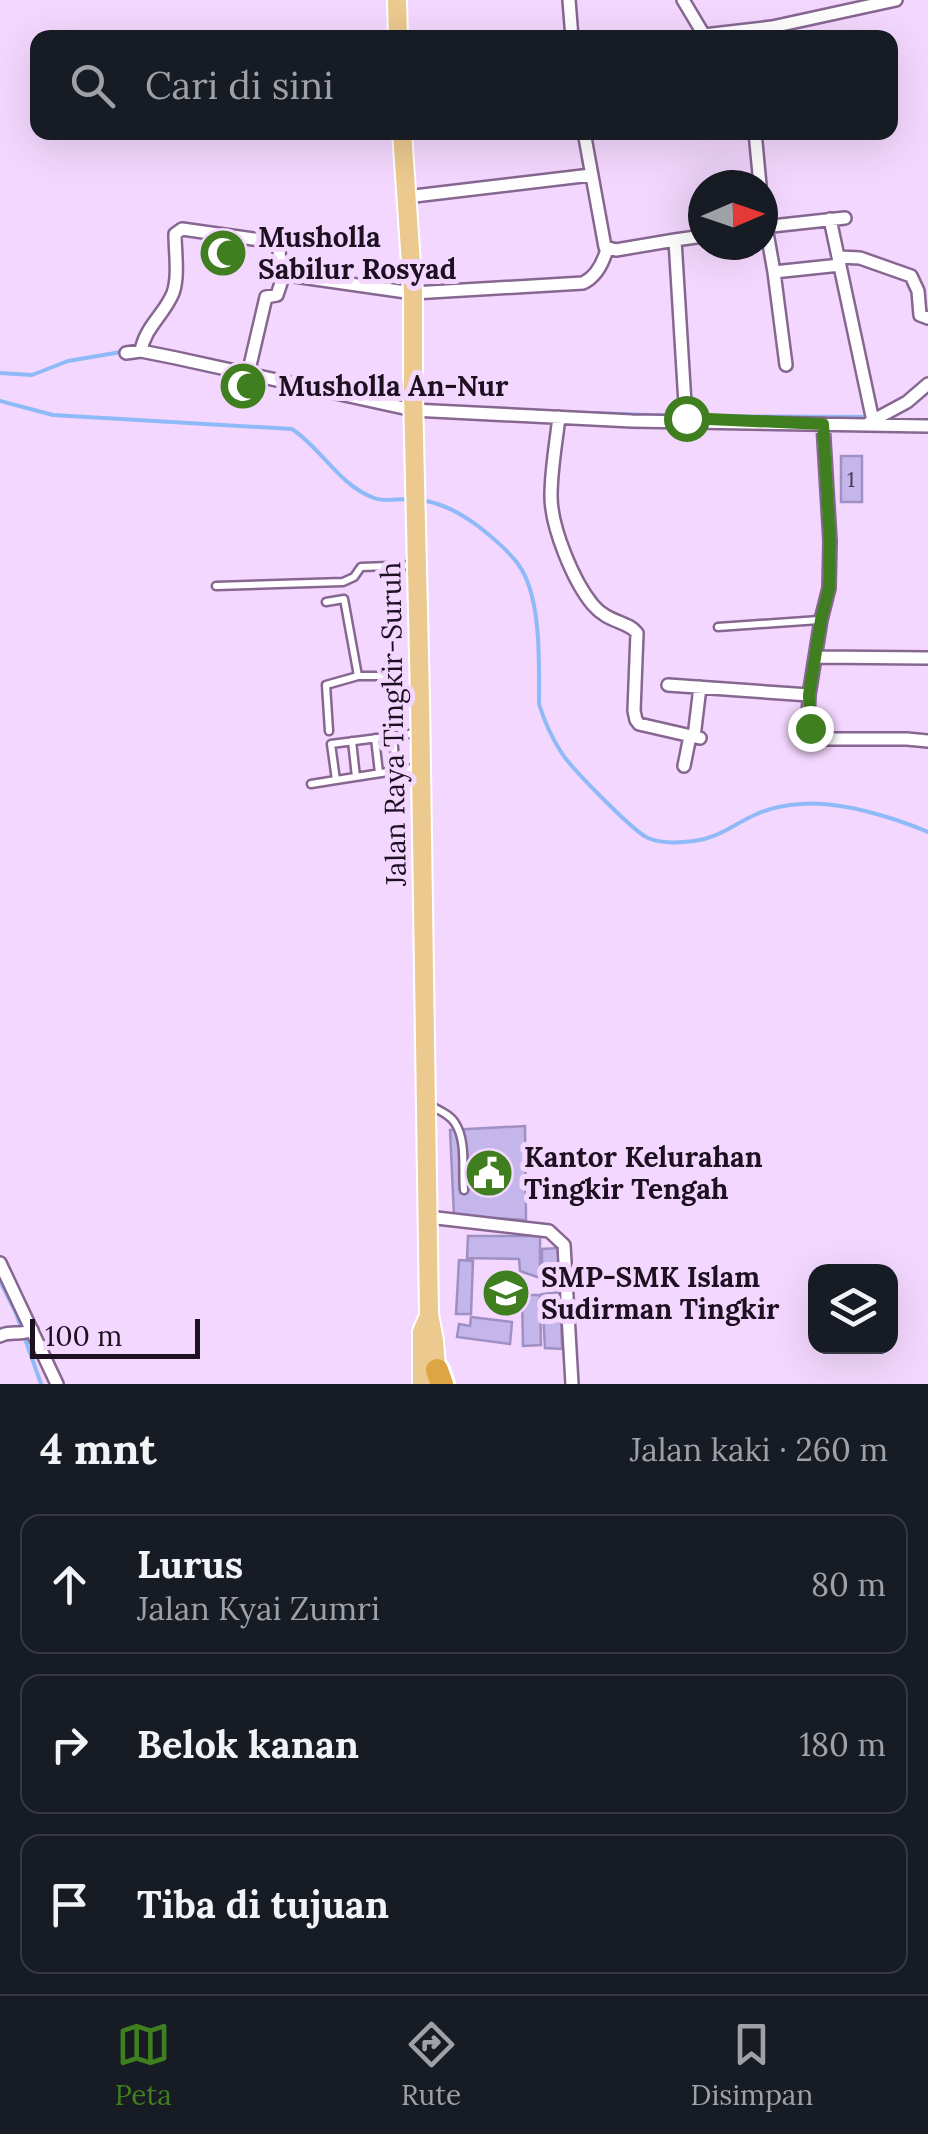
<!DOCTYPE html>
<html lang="id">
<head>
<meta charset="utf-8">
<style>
	:root { --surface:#171b24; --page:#20242c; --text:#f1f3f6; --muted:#9ea1a6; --line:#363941; --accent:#3f7f1f }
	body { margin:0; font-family:Lora,serif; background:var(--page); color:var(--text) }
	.controls { position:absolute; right:30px; bottom:30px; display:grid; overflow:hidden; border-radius:20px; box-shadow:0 10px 40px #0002 }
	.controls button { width:90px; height:90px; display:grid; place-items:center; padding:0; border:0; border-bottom:2px solid var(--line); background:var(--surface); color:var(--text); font:50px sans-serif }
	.compass { position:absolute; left:688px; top:170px; width:90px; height:90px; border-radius:50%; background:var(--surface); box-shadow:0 10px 40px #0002; rotate:88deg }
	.scale { position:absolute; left:30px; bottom:25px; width:170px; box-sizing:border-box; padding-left:10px; border:5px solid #1d1021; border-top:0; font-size:28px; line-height:35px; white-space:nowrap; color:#1d1021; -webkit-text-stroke:8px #f4d7fe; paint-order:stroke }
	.stop { position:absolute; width:30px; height:30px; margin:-22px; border:8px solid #3f7f1f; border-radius:50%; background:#fff }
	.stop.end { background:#3f7f1f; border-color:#fff; box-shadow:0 2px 10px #0008 }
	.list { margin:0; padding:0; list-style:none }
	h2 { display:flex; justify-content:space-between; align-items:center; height:130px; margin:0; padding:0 40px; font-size:42px }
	h2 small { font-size:32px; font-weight:400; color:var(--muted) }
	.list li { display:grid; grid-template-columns:65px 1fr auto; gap:30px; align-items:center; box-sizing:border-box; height:140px; margin:0 20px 20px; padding:0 20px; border:2px solid var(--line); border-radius:20px }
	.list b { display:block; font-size:38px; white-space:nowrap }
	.list p { margin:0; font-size:32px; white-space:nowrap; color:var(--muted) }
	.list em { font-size:32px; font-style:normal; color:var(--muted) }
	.icon { flex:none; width:55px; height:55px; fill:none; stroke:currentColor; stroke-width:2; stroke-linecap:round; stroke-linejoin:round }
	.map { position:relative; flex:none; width:928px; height:1384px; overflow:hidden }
	.search { position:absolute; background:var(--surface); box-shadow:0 10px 40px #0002; left:30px; right:30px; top:30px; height:110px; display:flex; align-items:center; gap:25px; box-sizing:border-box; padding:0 35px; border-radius:20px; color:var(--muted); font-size:38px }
	.sheet { height:610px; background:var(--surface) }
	nav { display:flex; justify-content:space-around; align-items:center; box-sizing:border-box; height:140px; border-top:2px solid var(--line); background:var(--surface); font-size:28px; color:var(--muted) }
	nav a { display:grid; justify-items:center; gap:5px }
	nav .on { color:var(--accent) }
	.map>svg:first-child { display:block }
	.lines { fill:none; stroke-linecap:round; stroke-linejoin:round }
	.stream { stroke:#8fbaf8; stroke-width:4 }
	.building { fill:#c4b6eb; stroke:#9e90c2; stroke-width:2.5 }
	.lane-casing { stroke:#876792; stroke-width:11 }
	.street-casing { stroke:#876792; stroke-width:16 }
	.primary-casing { stroke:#fff; stroke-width:22 }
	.highway-casing { stroke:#fff; stroke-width:28 }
	.lane { stroke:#fff; stroke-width:6 }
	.street { stroke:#fff; stroke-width:11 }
	.primary { stroke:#ebc98f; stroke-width:18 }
	.highway { stroke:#dea544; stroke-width:22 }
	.route { stroke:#3f7f1f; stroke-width:12 }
	.labels { text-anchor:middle; stroke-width:10; stroke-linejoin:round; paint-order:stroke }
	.number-label { font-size:22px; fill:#473a54 }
	.poi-label { font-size:28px; font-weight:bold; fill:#1d1021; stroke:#f4d7fe; text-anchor:start }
	.street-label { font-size:28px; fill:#1d1021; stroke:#f4d7fe }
</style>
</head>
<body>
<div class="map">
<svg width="928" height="1384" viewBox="0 0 928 1384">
	<rect width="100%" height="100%" fill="#f4d7fe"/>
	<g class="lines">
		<!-- stream -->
		<path class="stream" d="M 0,373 L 32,375 L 68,361 L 121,352
			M 0,401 L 53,415 L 292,429 C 322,449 339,485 374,498 C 384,502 397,499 407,499
			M 590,413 L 680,416
			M 690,416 L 870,417
			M 422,500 C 444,504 460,513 478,526 C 492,537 508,550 518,564 C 542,596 539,665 539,704 C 544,720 552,738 561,752 C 571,768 634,832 648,838 C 662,844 679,843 694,841 C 720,838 735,823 757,814 C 770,808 787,805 801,804 C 840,801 893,817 928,832
			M 0,1281 L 16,1313 L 41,1384"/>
	</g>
	<!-- building -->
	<path class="building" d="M 841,456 L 862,456 L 862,502 L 841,502 Z
		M 525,1126 L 526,1220 L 454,1216 L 450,1130 Z
		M 468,1236 L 540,1236 L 540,1278 L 520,1271 L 519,1259 L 467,1258 Z
		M 558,1248 L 560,1279 L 542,1279 L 542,1249 Z
		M 459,1260 L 473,1261 L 471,1314 L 456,1314 Z
		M 560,1292 L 562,1349 L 545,1348 L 542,1294 Z
		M 522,1295 L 540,1295 L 541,1345 L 523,1346 Z
		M 471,1317 L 512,1322 L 510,1344 L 457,1337 L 459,1324 L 470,1326 Z"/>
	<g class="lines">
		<!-- lane casing -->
		<g class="lane-casing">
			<path id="lane" d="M 216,586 L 343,582 L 354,577 L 361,567 L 417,565
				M 326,602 L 344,599 L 358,676 L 379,676 L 388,684 L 395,699 L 419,699
				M 718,627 L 819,620
				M 329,731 L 326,685 L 358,676
				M 417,733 L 331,744 L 336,780 L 420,767
				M 393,736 L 396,771
				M 375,738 L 379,773
				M 352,741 L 356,777
				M 311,784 L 336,780
				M 428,1104 C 436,1109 450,1114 455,1123 C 467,1141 462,1170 464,1190"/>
		</g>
		<!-- street casing -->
		<g class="street-casing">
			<path id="street" d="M 569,0 L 572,38
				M 683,0 L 704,35
				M 704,38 L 704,35 L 772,27 L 896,0
				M 584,132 L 605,247 L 616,250 L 675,240 L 686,420
				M 755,132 L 760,185
				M 406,197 L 591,175
				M 763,210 L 774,272 L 786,365
				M 830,219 L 873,421
				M 763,227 L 845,218
				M 675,240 L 703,236
				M 838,257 L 860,258 L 911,276 L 918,291 L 920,315 L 928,318
				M 774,272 L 840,265
				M 141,351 C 145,327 164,315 173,293 C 179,276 175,252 175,234 L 182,229 L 275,242 L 279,251 L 281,270 L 287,275 L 413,293 L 583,283 C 596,277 603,263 607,249
				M 126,353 L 141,351 L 176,358 L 413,410 L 632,421 L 928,426
				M 248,374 L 266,297 L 277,295 L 284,274
				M 559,417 C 556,443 551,470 551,496 C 551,527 573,581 593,605 C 608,623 628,621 637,633 L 634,711 L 636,720 L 639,724 L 700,738
				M 870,422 L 907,402 L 928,384
				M 823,424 L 830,541 L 829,588 L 821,620 L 809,695 L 808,720 L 812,733 L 820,739 L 907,739 L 928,741
				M 815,657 L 928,658
				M 668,685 L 809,695
				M 694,737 L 700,687
				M 684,766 L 690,736
				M 428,1217 L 549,1231 L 564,1245 L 572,1384
				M 0,1263 L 57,1384
				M 0,1336 C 10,1330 21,1336 32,1330"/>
		</g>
		<!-- primary casing -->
		<g class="primary-casing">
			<path id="primary" d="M 397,0 L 398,38
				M 402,132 L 413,293 L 413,394 L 420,699 L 429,1314 L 434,1341 L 437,1381
				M 422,1384 L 422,1332 L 427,1320"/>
		</g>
		<!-- highway casing -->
		<g class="highway-casing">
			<path id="highway" d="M 437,1370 L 442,1384"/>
		</g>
		<!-- lane -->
		<use href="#lane" class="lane"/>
		<!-- street -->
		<use href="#street" class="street"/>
		<!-- primary -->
		<use href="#primary" class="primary"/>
		<!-- highway -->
		<use href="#highway" class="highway"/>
	</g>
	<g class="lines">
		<!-- route -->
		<path class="route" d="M 686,418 L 823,424 L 830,541 L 829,588 L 821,620 L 809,695 L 810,728"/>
	</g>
	<!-- icons -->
	<defs>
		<g id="mosque-disc" transform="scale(2.5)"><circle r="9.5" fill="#3f7f1f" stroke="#f4d7fe"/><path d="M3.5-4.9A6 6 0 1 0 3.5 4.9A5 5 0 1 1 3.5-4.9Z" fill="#fff"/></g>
		<g id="civic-disc" transform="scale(2.5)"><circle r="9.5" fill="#3f7f1f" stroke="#f4d7fe"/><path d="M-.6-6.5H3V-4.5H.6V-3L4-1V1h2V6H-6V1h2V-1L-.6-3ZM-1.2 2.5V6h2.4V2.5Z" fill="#fff"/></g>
		<g id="school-disc" transform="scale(2.5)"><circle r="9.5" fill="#3f7f1f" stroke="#f4d7fe"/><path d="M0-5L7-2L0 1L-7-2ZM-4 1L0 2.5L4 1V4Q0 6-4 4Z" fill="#fff"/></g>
	</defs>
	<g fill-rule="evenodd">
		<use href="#mosque-disc" x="223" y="253"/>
		<use href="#mosque-disc" x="243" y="386"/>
		<use href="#civic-disc" x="489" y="1173"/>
		<use href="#school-disc" x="506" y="1293"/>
	</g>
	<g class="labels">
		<!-- number labels -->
		<g class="number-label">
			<text x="851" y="487">1</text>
		</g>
		<!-- poi labels -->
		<g class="poi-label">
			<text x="258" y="247">Musholla<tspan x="258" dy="32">Sabilur Rosyad</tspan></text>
			<text x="278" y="396">Musholla An-Nur</text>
			<text x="524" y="1167">Kantor Kelurahan<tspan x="524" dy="32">Tingkir Tengah</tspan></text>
			<text x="541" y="1287">SMP-SMK Islam<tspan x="541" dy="32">Sudirman Tingkir</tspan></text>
		</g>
		<!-- street labels -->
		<g class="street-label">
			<text transform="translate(393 724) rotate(-91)" y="10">Jalan Raya Tingkir-Suruh</text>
		</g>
	</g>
</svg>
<div class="controls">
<button><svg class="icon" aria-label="layers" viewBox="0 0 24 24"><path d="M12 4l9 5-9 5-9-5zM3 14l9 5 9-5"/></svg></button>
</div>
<svg class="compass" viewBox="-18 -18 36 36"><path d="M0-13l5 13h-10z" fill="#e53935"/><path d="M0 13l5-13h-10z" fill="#9ea1a6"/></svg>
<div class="scale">100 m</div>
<div class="stop" style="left:686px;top:418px"></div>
<div class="stop end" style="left:810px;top:728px"></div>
<div class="search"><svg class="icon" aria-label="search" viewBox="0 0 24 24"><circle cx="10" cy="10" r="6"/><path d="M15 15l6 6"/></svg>Cari di sini</div>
</div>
<section class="sheet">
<h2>4 mnt<small>Jalan kaki · 260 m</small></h2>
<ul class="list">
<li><svg class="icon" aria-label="ahead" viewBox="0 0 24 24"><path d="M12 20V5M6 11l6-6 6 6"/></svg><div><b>Lurus</b><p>Jalan Kyai Zumri</p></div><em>80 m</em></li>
<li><svg class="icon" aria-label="right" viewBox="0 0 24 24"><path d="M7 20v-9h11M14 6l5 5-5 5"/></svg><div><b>Belok kanan</b></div><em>180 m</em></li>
<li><svg class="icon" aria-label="arrive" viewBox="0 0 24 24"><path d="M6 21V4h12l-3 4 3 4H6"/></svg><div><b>Tiba di tujuan</b></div></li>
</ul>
</section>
<nav>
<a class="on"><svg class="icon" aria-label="map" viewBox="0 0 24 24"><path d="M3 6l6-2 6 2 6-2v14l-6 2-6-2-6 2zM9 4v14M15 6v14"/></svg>Peta</a>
<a><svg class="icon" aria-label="directions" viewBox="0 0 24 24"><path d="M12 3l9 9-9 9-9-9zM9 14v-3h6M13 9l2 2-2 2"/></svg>Rute</a>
<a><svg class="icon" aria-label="saved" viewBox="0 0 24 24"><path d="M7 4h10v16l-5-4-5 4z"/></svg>Disimpan</a>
</nav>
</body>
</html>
